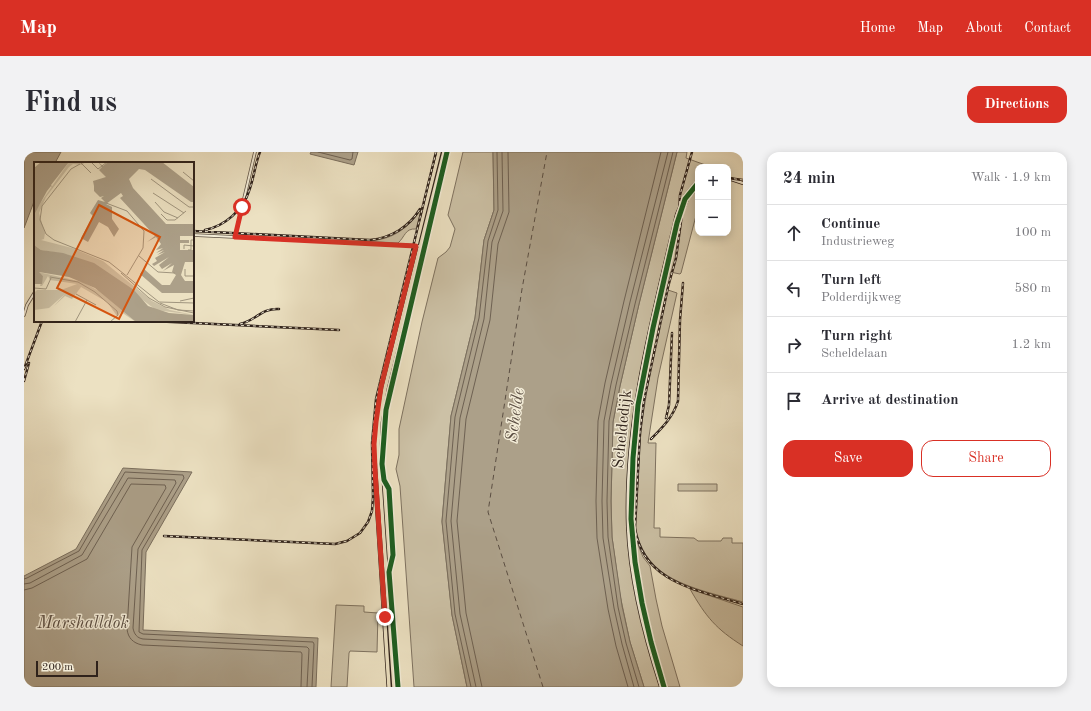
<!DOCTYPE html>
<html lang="en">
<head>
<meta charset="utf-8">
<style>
	:root { --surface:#fff; --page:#f2f2f3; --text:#2b2b33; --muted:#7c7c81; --line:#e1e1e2; --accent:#d93025 }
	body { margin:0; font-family:"Old Standard TT",serif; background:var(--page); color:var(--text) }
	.controls { position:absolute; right:12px; top:12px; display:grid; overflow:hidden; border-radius:8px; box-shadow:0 2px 10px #0003 }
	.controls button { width:36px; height:36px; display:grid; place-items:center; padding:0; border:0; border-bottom:1px solid var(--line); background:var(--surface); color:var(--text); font:20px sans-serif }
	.scale { position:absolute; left:12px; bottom:10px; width:62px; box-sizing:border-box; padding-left:4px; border:2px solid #2f221b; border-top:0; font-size:11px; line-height:14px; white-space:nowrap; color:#2f221b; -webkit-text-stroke:3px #f3ecd7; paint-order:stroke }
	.stop { position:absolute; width:12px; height:12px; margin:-9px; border:3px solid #d93025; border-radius:50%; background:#fff }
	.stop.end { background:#d93025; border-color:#fff; box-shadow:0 1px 4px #0008 }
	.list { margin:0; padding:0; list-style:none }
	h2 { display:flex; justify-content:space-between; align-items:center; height:52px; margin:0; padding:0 16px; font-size:17px }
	h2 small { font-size:13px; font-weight:400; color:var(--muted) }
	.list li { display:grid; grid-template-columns:26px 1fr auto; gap:12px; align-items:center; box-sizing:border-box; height:56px; padding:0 16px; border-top:1px solid var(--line) }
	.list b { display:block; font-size:15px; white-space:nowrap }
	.list p { margin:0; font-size:13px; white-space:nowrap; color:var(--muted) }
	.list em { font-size:13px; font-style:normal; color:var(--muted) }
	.actions { display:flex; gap:8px; padding:12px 16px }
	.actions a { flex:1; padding:9px 0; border:1px solid var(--accent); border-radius:12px; text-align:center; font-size:14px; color:var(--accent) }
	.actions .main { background:var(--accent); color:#fff }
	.icon { flex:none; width:22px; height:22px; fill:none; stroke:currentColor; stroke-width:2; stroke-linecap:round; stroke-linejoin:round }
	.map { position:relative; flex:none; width:719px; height:535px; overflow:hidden; border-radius:12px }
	header { display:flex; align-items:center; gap:24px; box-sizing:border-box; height:56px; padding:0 20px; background:var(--accent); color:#fff }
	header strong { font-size:19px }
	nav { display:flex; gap:22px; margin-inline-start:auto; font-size:14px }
	.intro { display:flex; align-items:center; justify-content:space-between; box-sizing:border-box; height:96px; padding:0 24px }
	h1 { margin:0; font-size:28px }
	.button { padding:10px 18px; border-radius:12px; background:var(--accent); color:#fff; font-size:14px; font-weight:700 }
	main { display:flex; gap:24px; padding:0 24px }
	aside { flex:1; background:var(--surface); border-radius:12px; box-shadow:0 2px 10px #0003 }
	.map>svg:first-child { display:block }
	.green { fill:#ccc1a6; stroke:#7e7260 }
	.water { fill:#aca089; stroke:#7a6e5d }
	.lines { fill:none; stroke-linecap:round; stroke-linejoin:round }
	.shore { stroke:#6e6152; stroke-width:1 }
	.ferry { stroke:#5b4e42; stroke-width:1; stroke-dasharray:5 4; stroke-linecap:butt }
	.street-casing { stroke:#5e5245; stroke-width:3.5 }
	.secondary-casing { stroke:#2f221b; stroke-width:4 }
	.primary-casing { stroke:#2f221b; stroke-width:5 }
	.street { stroke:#f3ecd7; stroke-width:2 }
	.secondary { stroke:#f3ecd7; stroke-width:2.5 }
	.primary { stroke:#ece1c2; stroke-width:3.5 }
	.rail-casing { stroke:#2f221b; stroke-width:2.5 }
	.rail { stroke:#f3ecd7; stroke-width:1; stroke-dasharray:3; stroke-linecap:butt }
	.cycleway-casing { stroke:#f3ecd7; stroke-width:8 }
	.cycleway { stroke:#1b5e20; stroke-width:5 }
	.route { stroke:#d93025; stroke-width:5 }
	.labels { text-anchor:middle; stroke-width:3; stroke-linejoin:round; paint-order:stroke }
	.street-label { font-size:16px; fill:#2f221b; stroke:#f3ecd7 }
	.water-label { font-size:17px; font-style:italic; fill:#5b4e42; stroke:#f3ecd7 }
	.inset-river { fill:none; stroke:#aca089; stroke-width:2 }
	.inset-road { fill:none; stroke:#a0957f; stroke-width:1 }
	.view { fill:#d6540e; fill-opacity:0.15; stroke:#d6540e; stroke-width:2 }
	.inset-edge { fill:none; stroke:#2f221b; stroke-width:2 }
</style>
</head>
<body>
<header>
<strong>Map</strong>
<nav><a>Home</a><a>Map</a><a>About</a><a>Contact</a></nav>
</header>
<div class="intro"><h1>Find us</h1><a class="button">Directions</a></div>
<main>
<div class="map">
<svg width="719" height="535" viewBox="0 0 719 535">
	<rect width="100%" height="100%" fill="#ece1c2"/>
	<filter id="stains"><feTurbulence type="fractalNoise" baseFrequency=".005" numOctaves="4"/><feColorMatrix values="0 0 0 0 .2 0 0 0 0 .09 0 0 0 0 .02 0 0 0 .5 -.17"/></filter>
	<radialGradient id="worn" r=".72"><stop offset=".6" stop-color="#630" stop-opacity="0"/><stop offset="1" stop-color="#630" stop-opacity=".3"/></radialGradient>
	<!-- green -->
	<path class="green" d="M 439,0 L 469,0 L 470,58 L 460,88 L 451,166 L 427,264 L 418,369 L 428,463 L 443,535 L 390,535 L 376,334 L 372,317 L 375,303 L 375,277 L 398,170 L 414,106 L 422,100 L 426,95 L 431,77 L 424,63 Z
		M 653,0 L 663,0 L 662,6 L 687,15 L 674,15 L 674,56 L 657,121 L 656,122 L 646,120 L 635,156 L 615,257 L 612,283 L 611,306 L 612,327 L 608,366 L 612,388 L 619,405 L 626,414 L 632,447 L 638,474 L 656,535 L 620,535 L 606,490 L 596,443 L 588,385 L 587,349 L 589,270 L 596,234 L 615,152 Z
		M 398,55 L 392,77 C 381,76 381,85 374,91 L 337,89 C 342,89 348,89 353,88 C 373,85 388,72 398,55 Z
		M 644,138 L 653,141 L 634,226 L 624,291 L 632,291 L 630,376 L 636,376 L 636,385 L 670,386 L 674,389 L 697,389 L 699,386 L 708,386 L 708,391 L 719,391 L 719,450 C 691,442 650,434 630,413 C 621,404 615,392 612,379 C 610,363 613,346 614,330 C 615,306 616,281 620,257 C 626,217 635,177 644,138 Z
		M 654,332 L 693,332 L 693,339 L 654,339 Z
		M 666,437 L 719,455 L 719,494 C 692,477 682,465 666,437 Z
		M 312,453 L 340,454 L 340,460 L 354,461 L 353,500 L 326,499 L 325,501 L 323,535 L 307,535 Z"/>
	<!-- water -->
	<path class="water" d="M 0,0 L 37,0 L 31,11 L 11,11 L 11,47 L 0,76 Z
		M 287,0 L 334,0 L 330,13 L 286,2 Z
		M 469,0 L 653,0 L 615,152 L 596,234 L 589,270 L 587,349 L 588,385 L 598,454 L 606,490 L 620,535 L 443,535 L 428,463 L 418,370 L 427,264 L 451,166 L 460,88 L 470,58 Z
		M 99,316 L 168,320 L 122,400 L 119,478 L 294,486 L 292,535 L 0,535 L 0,424 L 52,397 Z"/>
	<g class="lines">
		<!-- shore -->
		<path class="shore" d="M 294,0 L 326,8 L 328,7 L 329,0
			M 0,427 L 3,426 L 55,399 L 101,320 L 159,323 L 160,326 L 118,398 L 115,480 L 119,482 L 289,490 L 290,492 L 288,535
			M 0,432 L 6,431 L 58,403 L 104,326 L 151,328 L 152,331 L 114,397 L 109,476 C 110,482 113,486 119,487 L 283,495 L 285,497 L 283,535
			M 0,438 L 8,436 L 63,407 L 107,332 L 141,333 L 142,336 L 108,395 L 103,477 C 104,486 109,491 118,493 L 277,500 L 278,502 L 277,535
			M 447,535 L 431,462 L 422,369 L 431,265 L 455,166 L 464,89 L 474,58 L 473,0
			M 452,535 L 436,462 L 427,369 L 436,266 L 460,167 L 468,90 L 479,59 L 478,0
			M 458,535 L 442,461 L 433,369 L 442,267 L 466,168 L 474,92 L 485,60 L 484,0
			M 604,535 L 592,494 L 584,457 L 573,386 L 572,349 L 574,269 L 581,231 L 600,149 L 637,0
			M 610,535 L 598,492 L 590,456 L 579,386 L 578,349 L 580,269 L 587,232 L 606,150 L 644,0
			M 615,535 L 602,491 L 594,455 L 584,385 L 583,349 L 585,269 L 592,233 L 611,152 L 649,0"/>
		<!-- ferry -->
		<path class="ferry" d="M 519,535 L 464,360 L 498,137 L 523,0"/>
		<!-- street casing -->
		<g class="street-casing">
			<path id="street" d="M 169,83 L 396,94
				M 211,85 L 231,0
				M 0,163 L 3,153 L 11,140"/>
		</g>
		<!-- secondary casing -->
		<g class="secondary-casing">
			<path id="secondary" d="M 704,26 L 719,31
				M 637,535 C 621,486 606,427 604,375 C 600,270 629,163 653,62 L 661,44 L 674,28"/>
		</g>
		<!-- primary casing -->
		<g class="primary-casing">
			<path id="primary" d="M 365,535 L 351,318 C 350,290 352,263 357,235 L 415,0
				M 370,535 L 355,316 L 354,292 L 355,270 L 361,236 L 420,0"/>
		</g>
		<!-- street -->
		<use href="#street" class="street"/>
		<!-- secondary -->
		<use href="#secondary" class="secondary"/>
		<!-- primary -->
		<use href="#primary" class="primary"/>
		<!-- rail casing -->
		<g class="rail-casing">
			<path id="rail" d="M 704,26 L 719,28
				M 674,36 L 664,47 L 658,62 L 652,106 L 644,135 L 620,248 L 616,280 L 611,376 C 619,431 674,438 719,452
				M 655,64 L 656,43 L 668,0
				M 181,78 C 201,74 219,58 225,39 C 230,26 231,12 236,0
				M 169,79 L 346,88 C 367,86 385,75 396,57
				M 127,169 L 315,178
				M 216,172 C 233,168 237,156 255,157
				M 0,217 L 18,169
				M 0,229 L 5,211
				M 642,266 L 645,253 L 648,181
				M 627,287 C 639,275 649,265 654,249 L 656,168 L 659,131
				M 140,384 L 311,392 L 323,389 L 336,381 L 344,370 L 348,359 L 349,345 L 348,291 L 352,247 L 412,0"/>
		</g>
		<!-- rail -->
		<use href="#rail" class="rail"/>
		<!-- cycleway casing -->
		<g class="cycleway-casing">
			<path id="cycleway" d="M 374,535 L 365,420 L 369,403 L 365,337 L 360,328 L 358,312 L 362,258 L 423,0
				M 640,535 L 627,490 L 618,451 L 611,410 L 607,367 L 609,306 L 614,253 L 629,176 L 653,71 L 661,47 L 674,31"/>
		</g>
		<!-- cycleway -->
		<use href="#cycleway" class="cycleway"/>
	</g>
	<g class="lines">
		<!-- route -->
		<path class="route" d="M 218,55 L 211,85 L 392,94 L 357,235 L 352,270 L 350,292 L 351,318 L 361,465"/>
	</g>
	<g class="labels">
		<!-- street labels -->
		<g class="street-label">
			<text transform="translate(597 277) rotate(-84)" y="6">Scheldedijk</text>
		</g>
		<!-- water labels -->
		<g class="water-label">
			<text transform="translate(490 263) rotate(-82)" y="6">Schelde</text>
			<text x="59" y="476">Marshalldok</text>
		</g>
	</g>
	<!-- overview -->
	<g transform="translate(10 10)">
		<rect width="160" height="160" fill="#ece1c2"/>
		<path d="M 35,0 L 50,0 L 49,3 L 39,2 L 35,5 L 12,35 L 5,51 L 11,71 L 10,77 L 7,78 L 38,86 L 69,99 L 118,139 L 136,148 L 160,153 L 122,148 L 81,117 L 35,93 L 7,88 L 0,83 L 0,53 L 3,46 ZM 4,110 L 49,120 L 65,129 L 102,160 L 87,150 L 83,154 L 73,140 L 47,125 L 38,137 L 31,134 L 20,144 L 31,132 L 15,146 L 0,148 L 0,131 L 3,128 L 27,128 L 43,122 L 16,118 L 14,114 L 8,124 L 6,124 L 9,114 Z" fill="#ccc1a6"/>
		<path d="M 7,0 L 35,0 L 17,23 L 19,26 L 17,24 L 13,29 L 0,53 L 0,6 ZM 64,0 L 69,4 L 74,0 L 128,0 L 160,25 L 160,40 L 157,40 L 111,8 L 105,7 L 95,17 L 99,26 L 132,62 L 160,62 L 160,74 L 146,74 L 146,78 L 155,78 L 155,81 L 146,81 L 146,88 L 160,88 L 160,100 L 151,100 L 147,113 L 151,119 L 160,119 L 160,131 L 128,131 L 106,112 L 110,107 L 128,123 L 136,123 L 142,113 L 138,110 L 140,103 L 129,109 L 138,101 L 128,107 L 125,103 L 135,95 L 120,104 L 118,102 L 123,99 L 121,96 L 131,90 L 123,93 L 130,88 L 122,91 L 129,86 L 122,88 L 127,82 L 122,75 L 113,80 L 121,74 L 86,36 L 89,34 L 87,31 L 72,42 L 78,45 L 78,57 L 85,67 L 80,75 L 74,65 L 65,60 L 54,80 L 47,76 L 59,54 L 56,51 L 64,38 L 71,40 L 67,36 L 70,34 L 66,35 L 60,29 L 60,24 L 70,21 L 60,24 L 59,19 L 72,15 L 65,8 L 68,5 ZM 0,83 L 7,88 L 29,91 L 60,101 L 100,128 L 114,144 L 135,151 L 160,153 L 160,160 L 102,160 L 61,126 L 35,115 L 5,110 L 9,114 L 8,122 L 1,122 Z" fill="#aca089"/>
		<path class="inset-river" d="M 0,19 L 18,0M 0,99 L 3,111M 5,115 L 3,110 L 11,99 L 58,107 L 123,155 L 143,160"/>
		<path class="inset-road" d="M 57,0 L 64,7 L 73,0M 47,1 L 57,11M 46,2 L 37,7 L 8,44 L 6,58 L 12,72 L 20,78 L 75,100 L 125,140 L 160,141M 149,10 L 160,19M 117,17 L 155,45 L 160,45M 119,31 L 150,51M 121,40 L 130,50M 72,41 L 93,49 L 110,69 L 109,86 L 93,113M 130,50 L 144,56M 127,52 L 133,58 L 141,58 L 152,49M 150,87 L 150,83 L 160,84M 154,88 L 157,88 L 157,78 L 160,78M 105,94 L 124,110 L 141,111M 151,107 L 151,114 L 160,114M 87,111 L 115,136 L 131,145 L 160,151M 16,115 L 44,120 L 61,130 L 83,149 L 84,153 L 76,160M 0,126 L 12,127 L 17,116M 42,132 L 62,143M 146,139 L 160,136M 126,141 L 144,148 L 160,149M 41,160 L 53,138"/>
		<path class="view" d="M 65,43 L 126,75 L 85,157 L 23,126 Z"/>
		<rect width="160" height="160" class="inset-edge"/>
	</g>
	<rect width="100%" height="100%" filter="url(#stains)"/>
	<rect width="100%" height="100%" fill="url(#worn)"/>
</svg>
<div class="controls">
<button>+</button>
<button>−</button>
</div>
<div class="scale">200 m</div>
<div class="stop" style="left:218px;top:55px"></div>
<div class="stop end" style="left:361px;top:465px"></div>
</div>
<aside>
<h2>24 min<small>Walk · 1.9 km</small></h2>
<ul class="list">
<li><svg class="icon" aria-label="ahead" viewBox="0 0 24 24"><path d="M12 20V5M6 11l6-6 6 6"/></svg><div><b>Continue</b><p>Industrieweg</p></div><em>100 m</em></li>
<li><svg class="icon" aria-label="left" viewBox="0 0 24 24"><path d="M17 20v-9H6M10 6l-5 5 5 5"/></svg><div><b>Turn left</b><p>Polderdijkweg</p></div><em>580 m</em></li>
<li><svg class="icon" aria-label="right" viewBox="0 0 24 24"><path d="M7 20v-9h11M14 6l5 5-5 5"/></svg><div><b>Turn right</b><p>Scheldelaan</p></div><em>1.2 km</em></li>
<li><svg class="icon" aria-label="arrive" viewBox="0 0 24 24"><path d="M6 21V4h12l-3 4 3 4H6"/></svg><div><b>Arrive at destination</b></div></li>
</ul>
<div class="actions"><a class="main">Save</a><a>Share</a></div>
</aside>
</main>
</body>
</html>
